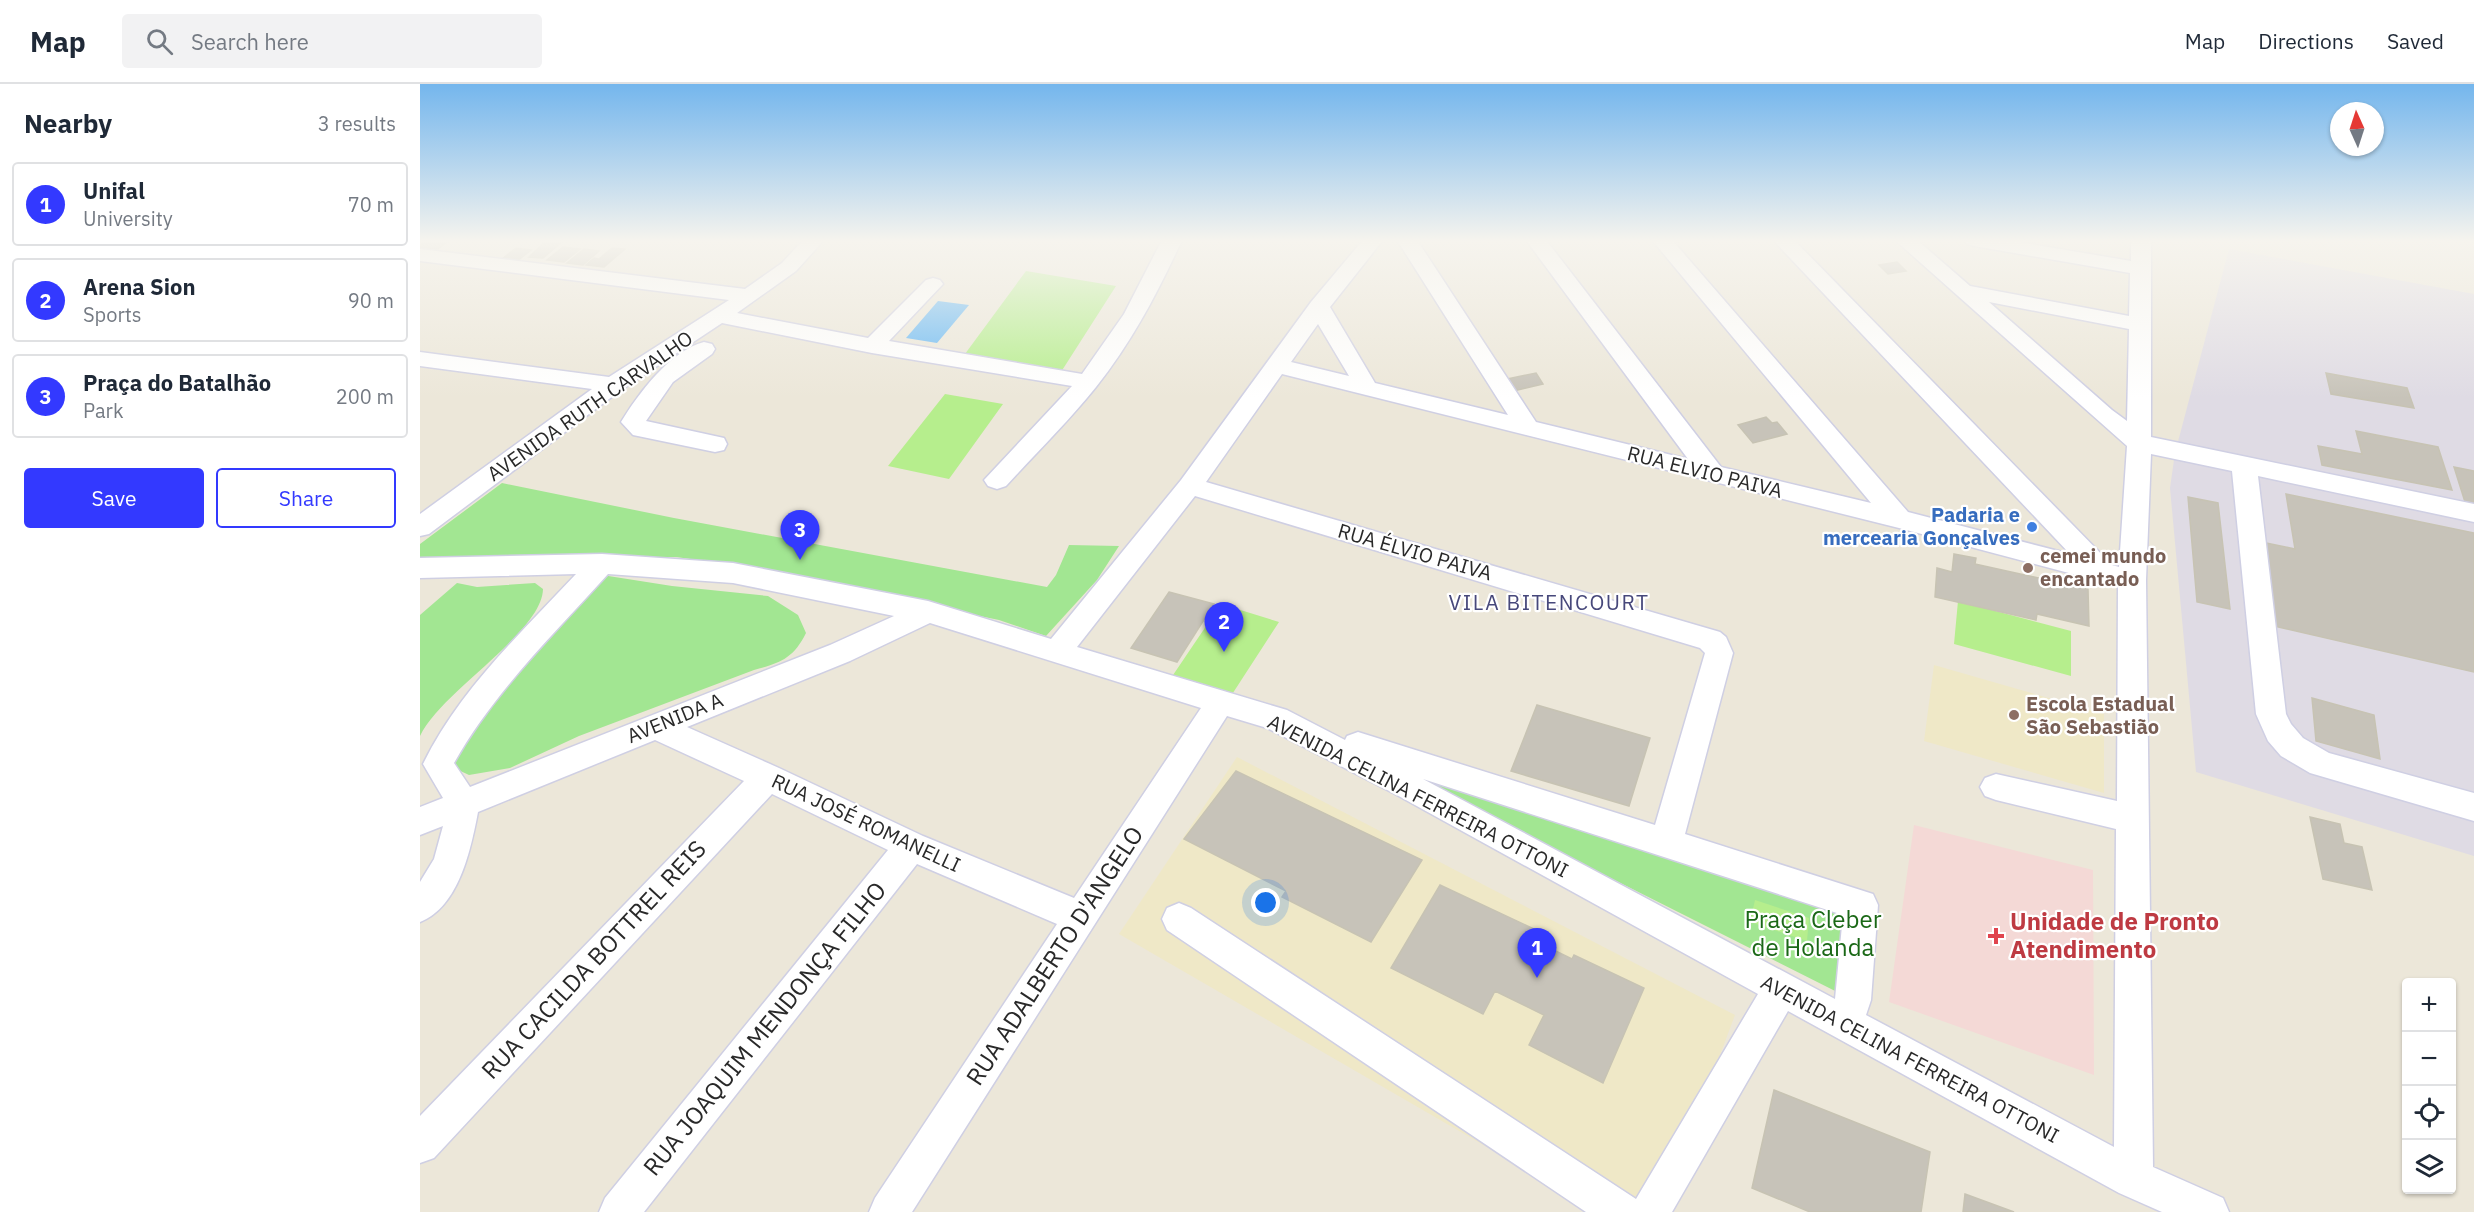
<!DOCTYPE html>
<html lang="en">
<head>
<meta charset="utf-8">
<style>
	:root { --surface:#fff; --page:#f2f2f3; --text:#1f2937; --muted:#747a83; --line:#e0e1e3; --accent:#3339ff }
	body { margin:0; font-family:"IBM Plex Sans",sans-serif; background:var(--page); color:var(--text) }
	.controls { position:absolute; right:18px; bottom:18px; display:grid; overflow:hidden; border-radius:6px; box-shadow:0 2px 4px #0004 }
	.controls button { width:54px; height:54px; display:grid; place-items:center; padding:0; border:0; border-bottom:2px solid var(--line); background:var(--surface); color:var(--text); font:30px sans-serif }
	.compass { position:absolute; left:1910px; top:18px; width:54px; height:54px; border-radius:50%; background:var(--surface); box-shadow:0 2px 4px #0004; rotate:357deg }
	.you { position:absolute; left:846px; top:819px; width:21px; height:21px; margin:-15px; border:4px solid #fff; border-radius:50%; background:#1a73e8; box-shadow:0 0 0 9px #1a73e833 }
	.badge { display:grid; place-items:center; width:39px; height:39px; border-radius:50%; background:var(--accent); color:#fff; font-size:20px; font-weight:700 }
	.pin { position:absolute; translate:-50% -50px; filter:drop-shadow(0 2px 3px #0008) }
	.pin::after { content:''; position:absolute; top:32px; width:21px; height:18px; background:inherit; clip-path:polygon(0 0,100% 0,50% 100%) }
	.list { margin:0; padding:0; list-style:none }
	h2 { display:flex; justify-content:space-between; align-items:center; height:78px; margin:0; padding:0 24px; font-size:26px }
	h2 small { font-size:20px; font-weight:400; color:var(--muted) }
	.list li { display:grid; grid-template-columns:39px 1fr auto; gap:18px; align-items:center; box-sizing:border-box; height:84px; margin:0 12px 12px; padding:0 12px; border:2px solid var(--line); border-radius:6px }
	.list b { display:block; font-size:22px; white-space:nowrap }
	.list p { margin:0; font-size:20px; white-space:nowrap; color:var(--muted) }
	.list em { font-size:20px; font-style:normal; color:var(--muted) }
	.actions { display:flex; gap:12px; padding:18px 24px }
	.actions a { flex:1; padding:14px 0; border:2px solid var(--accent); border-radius:6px; text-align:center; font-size:21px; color:var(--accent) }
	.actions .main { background:var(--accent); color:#fff }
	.icon { flex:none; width:33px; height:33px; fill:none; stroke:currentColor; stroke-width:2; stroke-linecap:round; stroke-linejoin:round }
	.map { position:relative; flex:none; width:2054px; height:1128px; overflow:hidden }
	header { display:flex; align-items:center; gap:36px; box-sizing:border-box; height:84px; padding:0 30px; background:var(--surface); border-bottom:2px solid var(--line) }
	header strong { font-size:28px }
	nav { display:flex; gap:33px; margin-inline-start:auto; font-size:21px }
	.search { width:420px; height:54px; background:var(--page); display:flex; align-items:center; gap:15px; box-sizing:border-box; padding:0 21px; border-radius:6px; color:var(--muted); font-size:22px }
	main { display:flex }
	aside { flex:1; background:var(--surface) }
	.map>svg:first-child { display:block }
	.industrial { fill:#dfdbe4 }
	.education { fill:#efe8c7 }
	.medical { fill:#f4d9d6 }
	.green { fill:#a2e692 }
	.pitch { fill:#b6ee8d }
	.water { fill:#66b8f4 }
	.building { fill:#c7c3b9; stroke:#c7c3b3; stroke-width:1.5 }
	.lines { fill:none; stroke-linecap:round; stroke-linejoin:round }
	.minor-casing { stroke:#cfcfe3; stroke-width:3 }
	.minor { fill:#fff; fill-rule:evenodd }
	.shop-dot { fill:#3f7fe0; stroke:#fff; stroke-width:2 }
	.education-dot { fill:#8d6e63; stroke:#fff; stroke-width:2 }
	.health-dot { fill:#e0444e; stroke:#fff; stroke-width:2 }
	.labels { text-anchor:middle; stroke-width:4.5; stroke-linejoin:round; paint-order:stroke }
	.street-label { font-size:20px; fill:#292929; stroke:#fff }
	.shop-label { font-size:20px; font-weight:bold; fill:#366cbe; stroke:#fff; text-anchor:end }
	.education-label { font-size:20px; font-weight:bold; fill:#785e54; stroke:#fff; text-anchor:start }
	.neighbourhood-label { font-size:21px; letter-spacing:1.5px; fill:#47487b; stroke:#fff }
	.near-park-label { font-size:24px; fill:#1a6816; stroke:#fff }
	.near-health-label { font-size:24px; font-weight:bold; fill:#be3a42; stroke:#fff; text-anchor:start }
	.near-street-label { font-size:24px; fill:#292929; stroke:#fff }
</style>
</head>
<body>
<header>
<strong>Map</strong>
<div class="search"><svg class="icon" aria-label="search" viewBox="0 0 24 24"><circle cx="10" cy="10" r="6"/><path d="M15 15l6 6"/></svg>Search here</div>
<nav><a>Map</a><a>Directions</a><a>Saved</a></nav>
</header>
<main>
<aside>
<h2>Nearby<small>3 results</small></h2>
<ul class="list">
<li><span class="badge">1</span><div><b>Unifal</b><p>University</p></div><em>70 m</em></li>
<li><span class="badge">2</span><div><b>Arena Sion</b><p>Sports</p></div><em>90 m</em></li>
<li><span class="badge">3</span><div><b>Praça do Batalhão</b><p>Park</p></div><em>200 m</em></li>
</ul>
<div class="actions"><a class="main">Save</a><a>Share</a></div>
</aside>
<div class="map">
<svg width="2054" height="1128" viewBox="0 0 2054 1128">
	<rect width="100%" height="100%" fill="#ece7d9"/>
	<!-- industrial -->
	<path class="industrial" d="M 1809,165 L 2054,210 L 2054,772 L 1776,688 L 1750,404 L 1755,369 Z"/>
	<!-- education -->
	<path class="education" d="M 1514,581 L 1684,630 L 1684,709 L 1504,657 Z
		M 817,673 L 1315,931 L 1241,1128 L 1179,1128 L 699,850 Z"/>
	<!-- medical -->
	<path class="medical" d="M 1494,741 L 1673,786 L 1674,991 L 1469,918 Z"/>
	<!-- green -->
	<path class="green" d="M 82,399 L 254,434 L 627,503 L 636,491 L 649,461 L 699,462 L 677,496 L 626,552 L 579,536 L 385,496 L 344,485 L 256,473 L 0,473 L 0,460 Z
		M 182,491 L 252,502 L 348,512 L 378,531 L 386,549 C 373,575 360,579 334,586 L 159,652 L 90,684 L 49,691 L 34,684 L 35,666 L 60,630 Z
		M 37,499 L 57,503 L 115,499 L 123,505 C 122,549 21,607 0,652 L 0,531 Z
		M 912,654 L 1442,822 L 1433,916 Z"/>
	<!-- pitch -->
	<path class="pitch" d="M 606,187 L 696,202 L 641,288 L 542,274 Z
		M 525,310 L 583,320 L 529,395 L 468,382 Z
		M 1538,517 L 1651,547 L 1651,592 L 1534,560 Z
		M 801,520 L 859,538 L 809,615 L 749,597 Z
		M 1335,816 L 1389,834 L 1387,857 L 1330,838 Z"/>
	<!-- water -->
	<path class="water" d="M 518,217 L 549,221 L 517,259 L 486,254 Z"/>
	<!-- building -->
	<path class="building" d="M 7,156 L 30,156 L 15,167 L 0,165 L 0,161 Z
		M 126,157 L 142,158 L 123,174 L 109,173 Z
		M 143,163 L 160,165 L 144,178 L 127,176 Z
		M 96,164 L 111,166 L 97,177 L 82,175 Z
		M 192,164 L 205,165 L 184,183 L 166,181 L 174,174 L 179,175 Z
		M 164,165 L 179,167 L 163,181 L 147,179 Z
		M 1477,178 L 1486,187 L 1468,190 L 1459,181 Z
		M 1116,289 L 1123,300 L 1094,307 L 1087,295 Z
		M 1906,289 L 1987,304 L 1994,324 L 1911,310 Z
		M 1346,333 L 1352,339 L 1357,338 L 1367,350 L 1333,359 L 1318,341 Z
		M 1936,347 L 2018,363 L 2032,406 L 1902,381 L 1898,362 L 1942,370 Z
		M 2034,383 L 2054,387 L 2054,423 L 2046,421 Z
		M 1866,410 L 2054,449 L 2054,588 L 1832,537 L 1822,454 L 1875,465 Z
		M 1768,413 L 1798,419 L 1810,525 L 1777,518 Z
		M 1534,470 L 1556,474 L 1555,480 L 1668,505 L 1669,542 L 1617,530 L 1616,536 L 1515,513 L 1517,484 L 1532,488 Z
		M 749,508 L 794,520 L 757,578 L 711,564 Z
		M 1892,614 L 1954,631 L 1960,675 L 1896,657 Z
		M 1117,621 L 1230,654 L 1209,722 L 1091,687 Z
		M 816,687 L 1002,776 L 951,858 L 862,813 L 866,807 L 764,755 Z
		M 1890,733 L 1920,740 L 1924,759 L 1942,763 L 1952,806 L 1903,795 Z
		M 1020,801 L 1114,845 L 1109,854 L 1152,875 L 1154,871 L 1224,904 L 1183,999 L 1109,961 L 1124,931 L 1075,907 L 1063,930 L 971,884 Z
		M 1354,1006 L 1510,1068 L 1501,1128 L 1390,1128 L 1332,1104 Z
		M 1545,1110 L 1594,1128 L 1543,1128 Z"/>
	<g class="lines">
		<!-- minor casing -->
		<g class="minor-casing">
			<path id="minor" d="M 383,156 L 404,156 L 376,187 L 317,229 L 448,254 L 506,196 L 513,194 L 520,196 L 523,200 L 469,257 L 662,290 L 704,230 L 742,156 L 762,156 C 738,208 712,258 676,303 C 648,338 616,369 586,402 L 577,405 L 568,402 L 564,396 L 652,302 L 452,269 L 302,239 L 201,306 L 9,450 L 0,452 L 0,430 L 172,305 L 0,282 L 0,268 L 189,293 L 309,216 L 0,177 L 0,165 L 325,205 L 362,179 Z
				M 943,156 L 963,156 L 910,223 L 955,299 L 1088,331 L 977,156 L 997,156 L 1116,338 L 1268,375 L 1106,156 L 1126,156 L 1301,383 L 1451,419 L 1232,156 L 1252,156 L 1488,428 L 1650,470 L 1353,156 L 1374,156 L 1692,481 L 1699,483 L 1707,362 L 1475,156 L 1497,156 L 1550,202 L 1709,232 L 1710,189 L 1554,162 L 1547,160 L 1544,156 L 1587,156 L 1711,177 L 1711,156 L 1731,156 L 1731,353 L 2054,420 L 2054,438 L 1838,392 L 1866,630 L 1871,640 L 1883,654 L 1909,669 L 2054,709 L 2054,737 L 1890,689 L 1861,672 L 1848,657 L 1836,630 L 1812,387 L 1731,370 L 1726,496 L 1733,1083 L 1803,1114 L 1809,1128 L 1742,1128 L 1699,1109 L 1368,927 L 1252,1128 L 1166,1128 L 747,846 L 742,835 L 747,824 L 759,819 L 771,824 L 1216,1115 L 1338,910 L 975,710 L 847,644 L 807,632 L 492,1128 L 449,1128 L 455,1114 L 637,840 L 497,780 L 224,1128 L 179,1128 L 185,1114 L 468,766 L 352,710 L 14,1074 L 0,1079 L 0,1032 L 324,697 L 235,656 L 58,728 C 51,765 39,823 0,838 L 0,798 L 14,775 L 23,742 L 0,751 L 0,723 L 23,714 L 3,680 C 39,606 101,549 156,490 L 0,494 L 0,474 L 182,470 L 313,479 L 508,517 L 631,555 L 761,396 L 891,218 ZM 1569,218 L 1709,245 L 1707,337 L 1692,326 ZM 898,240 L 929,292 L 871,278 ZM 862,290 L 1479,444 L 1698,502 L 1697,717 L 1576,690 L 1565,694 L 1560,703 L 1565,712 L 1576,716 L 1696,745 L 1694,1063 L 1446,931 L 1451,916 L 1458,821 L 1453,810 L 1265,750 L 1313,569 L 1306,553 L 1300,548 L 786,398 ZM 775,412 L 1280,564 L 1285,569 L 1235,741 L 938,648 L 927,652 L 925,656 L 867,626 L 657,563 ZM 188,490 L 313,499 L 474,532 L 410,561 L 50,703 L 34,679 C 74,608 134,550 188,490 ZM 510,539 L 781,624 L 654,814 L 503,752 L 359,684 L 267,643 L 430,577 ZM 1003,695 L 1423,831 L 1415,915 Z
				M 284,258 L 292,260 L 295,265 L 292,270 L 253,298 L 226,337 L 304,354 L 307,360 L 304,366 L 295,368 L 213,351 L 201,338 C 219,309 250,267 284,258 Z"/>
		</g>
		<!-- minor -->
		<use href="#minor" class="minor"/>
	</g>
	<!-- sky -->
	<linearGradient id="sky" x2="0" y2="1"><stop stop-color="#74b6ed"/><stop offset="0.5" stop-color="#f6f4ee"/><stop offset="1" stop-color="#f6f4ee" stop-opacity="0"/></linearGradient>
	<rect width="2054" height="314" fill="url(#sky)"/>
	<!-- markers -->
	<circle class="shop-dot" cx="1612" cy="443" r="6"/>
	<g class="education-dot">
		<circle cx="1608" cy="484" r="6"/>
		<circle cx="1594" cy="631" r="6"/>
	</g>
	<path class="health-dot" d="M1573 843h6v6h6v6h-6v6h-6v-6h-6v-6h6z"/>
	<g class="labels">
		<!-- street labels -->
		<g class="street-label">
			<text transform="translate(170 322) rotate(-35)" y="7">AVENIDA RUTH CARVALHO</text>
			<text transform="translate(1285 388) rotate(14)" y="7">RUA ELVIO PAIVA</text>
			<text transform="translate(995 468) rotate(16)" y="7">RUA ÉLVIO PAIVA</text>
			<text transform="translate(255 634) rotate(-22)" y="7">AVENIDA A</text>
			<text transform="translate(998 712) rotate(27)" y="7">AVENIDA CELINA FERREIRA OTTONI</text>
			<text transform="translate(446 739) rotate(25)" y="7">RUA JOSÉ ROMANELLI</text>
			<text transform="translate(1490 975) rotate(28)" y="7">AVENIDA CELINA FERREIRA OTTONI</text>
		</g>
		<!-- shop labels -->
		<g class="shop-label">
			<text x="1600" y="438">Padaria e<tspan x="1600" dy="23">mercearia Gonçalves</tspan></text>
		</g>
		<!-- education labels -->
		<g class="education-label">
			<text x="1620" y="479">cemei mundo<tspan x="1620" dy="23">encantado</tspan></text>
			<text x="1606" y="627">Escola Estadual<tspan x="1606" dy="23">São Sebastião</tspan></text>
		</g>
		<!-- neighbourhood labels -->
		<g class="neighbourhood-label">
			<text x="1129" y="526">VILA BITENCOURT</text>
		</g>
		<!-- near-park labels -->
		<g class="near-park-label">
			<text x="1393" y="844">Praça Cleber<tspan x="1393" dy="28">de Holanda</tspan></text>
		</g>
		<!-- near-health labels -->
		<g class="near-health-label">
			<text x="1590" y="846">Unidade de Pronto<tspan x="1590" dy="28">Atendimento</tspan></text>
		</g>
		<!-- near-street labels -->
		<g class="near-street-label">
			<text transform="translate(635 872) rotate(-57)" y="8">RUA ADALBERTO D'ANGELO</text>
			<text transform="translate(174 876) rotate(-47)" y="8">RUA CACILDA BOTTREL REIS</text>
			<text transform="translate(345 945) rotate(-51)" y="8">RUA JOAQUIM MENDONÇA FILHO</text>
		</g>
	</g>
</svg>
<div class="controls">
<button>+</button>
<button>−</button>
<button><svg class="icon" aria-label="locate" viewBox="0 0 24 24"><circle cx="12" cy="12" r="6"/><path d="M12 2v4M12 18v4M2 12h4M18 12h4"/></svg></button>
<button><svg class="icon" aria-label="layers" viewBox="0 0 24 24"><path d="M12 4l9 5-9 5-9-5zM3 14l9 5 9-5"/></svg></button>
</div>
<svg class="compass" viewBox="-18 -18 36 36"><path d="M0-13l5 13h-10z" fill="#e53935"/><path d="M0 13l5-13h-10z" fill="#747a83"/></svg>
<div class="you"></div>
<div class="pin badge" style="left:1117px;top:894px">1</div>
<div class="pin badge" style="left:804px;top:568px">2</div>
<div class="pin badge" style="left:380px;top:476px">3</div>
</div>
</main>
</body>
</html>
